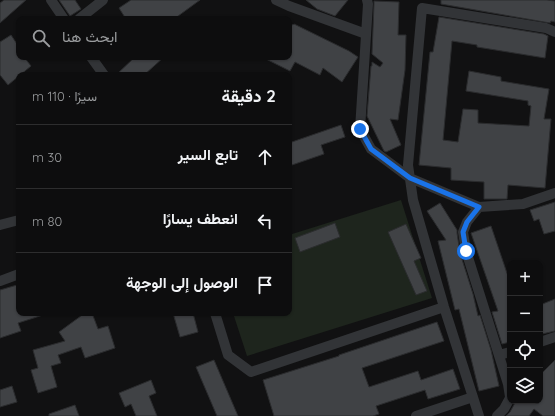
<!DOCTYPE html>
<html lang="ar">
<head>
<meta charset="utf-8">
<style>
	:root { --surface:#0d0d0e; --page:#161617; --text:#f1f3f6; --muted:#9a9c9e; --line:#2d2d2e }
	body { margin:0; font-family:Quicksand,Vazirmatn,sans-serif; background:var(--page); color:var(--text); direction:rtl }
	.controls { position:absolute; right:12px; bottom:12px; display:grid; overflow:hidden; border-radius:8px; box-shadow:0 1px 3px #0004 }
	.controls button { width:36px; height:36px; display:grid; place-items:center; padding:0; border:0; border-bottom:1px solid var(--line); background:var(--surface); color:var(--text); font:20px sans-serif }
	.stop { position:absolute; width:12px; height:12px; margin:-9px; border:3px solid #1a73e8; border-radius:50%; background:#fff }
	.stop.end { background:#1a73e8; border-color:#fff; box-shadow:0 1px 4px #0008 }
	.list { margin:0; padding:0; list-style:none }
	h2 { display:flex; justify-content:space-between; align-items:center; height:52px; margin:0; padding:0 16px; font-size:17px }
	h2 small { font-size:13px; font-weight:400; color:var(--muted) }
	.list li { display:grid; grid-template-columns:26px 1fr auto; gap:12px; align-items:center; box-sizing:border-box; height:64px; padding:0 16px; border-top:1px solid var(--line) }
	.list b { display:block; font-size:15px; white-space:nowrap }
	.list em { font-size:13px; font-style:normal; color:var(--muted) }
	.icon { flex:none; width:22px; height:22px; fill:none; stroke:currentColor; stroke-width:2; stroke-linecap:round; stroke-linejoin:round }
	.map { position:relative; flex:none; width:555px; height:416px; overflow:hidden; direction:ltr }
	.search { position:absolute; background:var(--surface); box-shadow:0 1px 3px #0004; left:16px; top:16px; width:276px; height:44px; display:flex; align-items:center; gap:10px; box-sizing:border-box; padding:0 14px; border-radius:8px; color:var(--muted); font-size:15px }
	.panel { position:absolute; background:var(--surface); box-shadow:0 1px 3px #0004; left:16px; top:72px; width:276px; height:244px; border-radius:8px; direction:rtl }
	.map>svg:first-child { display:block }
	.green { fill:#1e251d }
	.building { fill:#404245; stroke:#2b2c2e }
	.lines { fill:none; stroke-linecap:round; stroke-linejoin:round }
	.street { stroke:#323437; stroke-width:10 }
	.route { stroke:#1a73e8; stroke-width:5 }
</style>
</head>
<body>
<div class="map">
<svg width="555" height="416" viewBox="0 0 555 416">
	<rect width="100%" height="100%" fill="#111112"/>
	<!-- green -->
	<path class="green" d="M 401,200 L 432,298 L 247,356 L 233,313 L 289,313 L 289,235 Z"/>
	<!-- building -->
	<path class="building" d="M 4,0 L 26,0 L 0,23 L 0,3 Z
		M 59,0 L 75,0 L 81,9 L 70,16 Z
		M 131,0 L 200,0 L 174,19 L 126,19 L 119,8 Z
		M 306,0 L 348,0 L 335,16 L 317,9 Z
		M 441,0 L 547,0 L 555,1 L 555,22 L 551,21 L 550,23 L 441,4 Z
		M 374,1 L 399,2 L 398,35 L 406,35 L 405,70 L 398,120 L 390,119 L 401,145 L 386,152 L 384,151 L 367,116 L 371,66 L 372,66 L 372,62 L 380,67 L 383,63 L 372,54 L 374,4 Z
		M 439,17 L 544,34 L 548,36 L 545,58 L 477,47 L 477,45 L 452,41 L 443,140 L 458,142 L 463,109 L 478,110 L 478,123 L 529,126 L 531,106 L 528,105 L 528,101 L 466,91 L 469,71 L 501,77 L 501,81 L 549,89 L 544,119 L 551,119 L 545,188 L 508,185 L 507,199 L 484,199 L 484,182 L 451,180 L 451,168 L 419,165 L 430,52 L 433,52 Z
		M 289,23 L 293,25 L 294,24 L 349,51 L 358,57 L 342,82 L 323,68 L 320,75 L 295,62 L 290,71 L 262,57 L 289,57 Z
		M 11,35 L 19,47 L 19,57 L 24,57 L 31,66 L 8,85 L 0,75 L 0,42 Z
		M 135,57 L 164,57 L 144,75 L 116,75 Z
		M 341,125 L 345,137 L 321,145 L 324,154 L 289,166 L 289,143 Z
		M 555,202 L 555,231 L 544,234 L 539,219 L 534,221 L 530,210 Z
		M 440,203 L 457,230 L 457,233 L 460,253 L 473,294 L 478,316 L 480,315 L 491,350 L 499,386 L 479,391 L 459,309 L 455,310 L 438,241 L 446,240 L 427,211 Z
		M 335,223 L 340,237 L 300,252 L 295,238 Z
		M 406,224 L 421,258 L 414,261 L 427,291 L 416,295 L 388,232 Z
		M 491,226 L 510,282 L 510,342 L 502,344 L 492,312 L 498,311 L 471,233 Z
		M 17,285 L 19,292 L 19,313 L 43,313 L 43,315 L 18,323 L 21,331 L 0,338 L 0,290 Z
		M 555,299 L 555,331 L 542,334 L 540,328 L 540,305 Z
		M 85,313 L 92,313 L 98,329 L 108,326 L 115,348 L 85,358 L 81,347 L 58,355 L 61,363 L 51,366 L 57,387 L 38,393 L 31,370 L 38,368 L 33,350 L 65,341 L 59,332 Z
		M 173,313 L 193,313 L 198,332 L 180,337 Z
		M 437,322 L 444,341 L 362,368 L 369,387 L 418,371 L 421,380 L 453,369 L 460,389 L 428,399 L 425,390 L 376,406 L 379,414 L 373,416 L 274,416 L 263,380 L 339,356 L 339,355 Z
		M 214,360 L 238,416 L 217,416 L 196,367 Z
		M 555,360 L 555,416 L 543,416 L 534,409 L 529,416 L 506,416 L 510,412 L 516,401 L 540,401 L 540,375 Z
		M 151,380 L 156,393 L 149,396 L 157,416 L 136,416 L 131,404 L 125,407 L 119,393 Z
		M 12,386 L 17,402 L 0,407 L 0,390 Z
		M 75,405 L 79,416 L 49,416 L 49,414 Z"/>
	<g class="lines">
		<!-- street -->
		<path class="street" d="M 51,0 L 64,19
			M 276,0 L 289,6 L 366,34
			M 367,0 L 368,4 L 360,129 L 371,149 L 410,178 L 479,207 L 523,204 L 555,193
			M 79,19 L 103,0
			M 91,57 L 104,75
			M 479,207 L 467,222 L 463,232 L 466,251 L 508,384 L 510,397
			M 0,225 L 19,220
			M 0,281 L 19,274
			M 215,313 L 228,355 L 251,372 L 444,307
			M 540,342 L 555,337
			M 499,355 L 510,352
			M 416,416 L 473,397
			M 479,416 L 444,307 L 413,200 L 408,165 L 422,8 L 546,28 L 555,32
			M 497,416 L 504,409 L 510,398"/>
	</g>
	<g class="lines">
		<!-- route -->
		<path class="route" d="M 360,129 L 371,149 L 410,178 L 479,207 L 467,222 L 463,232 L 466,251"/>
	</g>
</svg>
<div class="controls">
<button>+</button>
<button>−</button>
<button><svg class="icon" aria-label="locate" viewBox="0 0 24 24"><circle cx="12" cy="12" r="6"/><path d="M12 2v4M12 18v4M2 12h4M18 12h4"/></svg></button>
<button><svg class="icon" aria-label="layers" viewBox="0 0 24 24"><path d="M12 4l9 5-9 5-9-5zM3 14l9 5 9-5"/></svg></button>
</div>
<div class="stop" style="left:466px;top:251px"></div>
<div class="stop end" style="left:360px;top:129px"></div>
<div class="search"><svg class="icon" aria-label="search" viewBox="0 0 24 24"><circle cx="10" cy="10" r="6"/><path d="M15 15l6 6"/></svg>ابحث هنا</div>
<section class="panel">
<h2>2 دقيقة<small>سيرًا · 110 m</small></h2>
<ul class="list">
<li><svg class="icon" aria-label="ahead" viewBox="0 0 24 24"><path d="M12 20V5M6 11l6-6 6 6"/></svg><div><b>تابع السير</b></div><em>30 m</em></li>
<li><svg class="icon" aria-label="left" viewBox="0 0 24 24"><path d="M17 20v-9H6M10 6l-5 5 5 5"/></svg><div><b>انعطف يسارًا</b></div><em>80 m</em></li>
<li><svg class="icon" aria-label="arrive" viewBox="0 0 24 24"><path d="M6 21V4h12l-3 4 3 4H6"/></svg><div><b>الوصول إلى الوجهة</b></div></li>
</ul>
</section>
</div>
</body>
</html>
